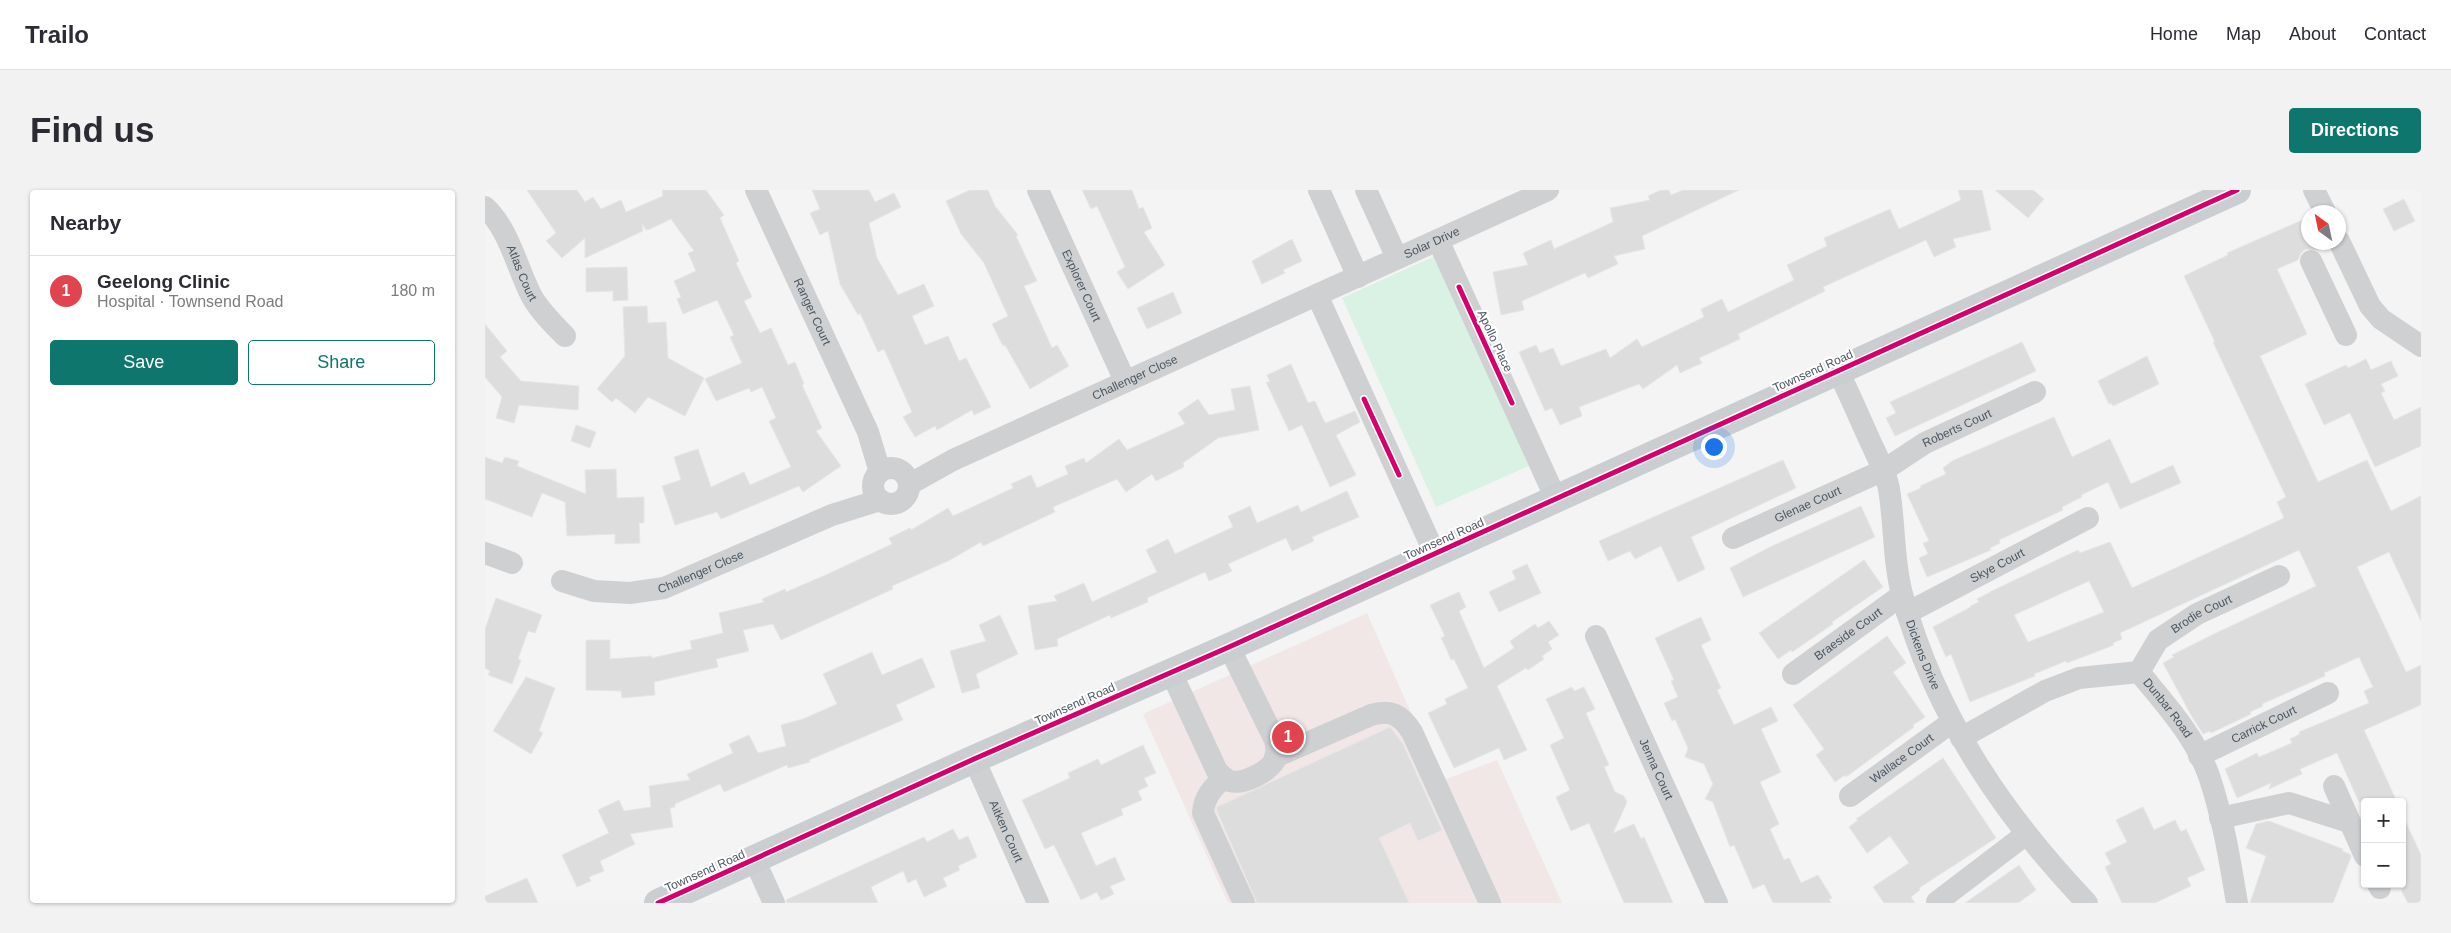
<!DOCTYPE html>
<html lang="en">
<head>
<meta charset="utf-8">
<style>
	:root { --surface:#fff; --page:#f2f2f3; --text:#2b2b33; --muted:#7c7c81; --line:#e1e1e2; --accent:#0f766e }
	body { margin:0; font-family:Arial,sans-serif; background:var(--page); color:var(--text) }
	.controls { position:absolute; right:15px; bottom:15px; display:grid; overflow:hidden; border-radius:5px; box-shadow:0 1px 4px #0004 }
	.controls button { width:45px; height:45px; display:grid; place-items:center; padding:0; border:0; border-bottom:1px solid var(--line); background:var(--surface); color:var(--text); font:25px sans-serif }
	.compass { position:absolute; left:1816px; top:15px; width:45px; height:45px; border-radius:50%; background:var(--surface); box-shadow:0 1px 4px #0004; rotate:327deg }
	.you { position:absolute; left:1228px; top:256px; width:18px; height:18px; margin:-12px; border:4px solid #fff; border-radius:50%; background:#1a73e8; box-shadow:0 0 0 8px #1a73e833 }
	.badge { display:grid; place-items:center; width:32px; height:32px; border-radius:50%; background:var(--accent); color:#fff; font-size:16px; font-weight:700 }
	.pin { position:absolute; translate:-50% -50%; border:2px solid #fff; box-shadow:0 1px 5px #0006 }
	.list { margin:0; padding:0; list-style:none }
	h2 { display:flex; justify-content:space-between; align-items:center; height:65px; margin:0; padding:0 20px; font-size:21px }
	h2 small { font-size:16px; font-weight:400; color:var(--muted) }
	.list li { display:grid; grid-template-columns:32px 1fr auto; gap:15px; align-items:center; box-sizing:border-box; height:70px; padding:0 20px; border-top:1px solid var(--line) }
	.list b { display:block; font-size:19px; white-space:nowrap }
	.list p { margin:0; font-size:16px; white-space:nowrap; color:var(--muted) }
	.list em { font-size:16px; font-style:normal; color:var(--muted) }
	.actions { display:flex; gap:10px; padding:15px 20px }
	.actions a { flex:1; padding:11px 0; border:1px solid var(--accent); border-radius:5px; text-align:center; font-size:18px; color:var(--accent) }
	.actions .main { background:var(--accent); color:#fff }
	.map { position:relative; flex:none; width:1936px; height:713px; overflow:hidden; border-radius:5px }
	header { display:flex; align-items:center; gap:30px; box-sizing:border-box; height:70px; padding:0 25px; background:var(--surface); border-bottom:1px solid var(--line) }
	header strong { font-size:24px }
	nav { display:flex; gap:28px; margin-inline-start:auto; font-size:18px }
	.intro { display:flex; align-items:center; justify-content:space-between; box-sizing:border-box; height:120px; padding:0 30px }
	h1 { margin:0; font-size:35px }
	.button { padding:12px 22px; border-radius:5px; background:var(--accent); color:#fff; font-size:18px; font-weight:700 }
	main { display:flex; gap:30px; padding:0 30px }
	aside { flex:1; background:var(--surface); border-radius:5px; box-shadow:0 1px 4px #0004 }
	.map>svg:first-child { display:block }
	.medical { fill:#f1e7e6 }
	.green { fill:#d9f2e3 }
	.building { fill:#ddddde; stroke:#e5e6e7; fill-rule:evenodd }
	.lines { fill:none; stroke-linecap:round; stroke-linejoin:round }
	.minor { stroke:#ced0d2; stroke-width:22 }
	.major { stroke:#caced1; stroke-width:28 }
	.cycleway-casing { stroke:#fff; stroke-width:8 }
	.cycleway { stroke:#d6006c; stroke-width:5 }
	.labels { text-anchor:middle; stroke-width:4.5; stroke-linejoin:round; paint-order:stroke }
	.street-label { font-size:12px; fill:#4a5661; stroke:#fff }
</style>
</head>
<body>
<header>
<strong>Trailo</strong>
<nav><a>Home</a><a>Map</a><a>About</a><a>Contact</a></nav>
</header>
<div class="intro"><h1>Find us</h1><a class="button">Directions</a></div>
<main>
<aside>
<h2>Nearby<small></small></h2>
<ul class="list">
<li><span class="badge" style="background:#e0444e">1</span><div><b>Geelong Clinic</b><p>Hospital · Townsend Road</p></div><em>180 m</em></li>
</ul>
<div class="actions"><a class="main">Save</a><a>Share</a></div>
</aside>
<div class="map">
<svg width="1936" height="713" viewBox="0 0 1936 713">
	<rect width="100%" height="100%" fill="#f4f4f4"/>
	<!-- medical -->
	<path class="medical" d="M 882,423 L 956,591 L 1012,570 L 1077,713 L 743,713 L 658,524 Z"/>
	<!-- green -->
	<path class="green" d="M 950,66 L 1044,276 L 951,317 L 857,108 Z"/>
	<!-- building -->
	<path class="building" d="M 42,0 L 92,0 L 100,12 L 108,7 L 116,19 L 136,10 L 141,22 L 178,6 L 177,0 L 221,0 L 239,25 L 235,28 L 254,71 L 251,73 L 267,107 L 259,111 L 275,143 L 286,138 L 303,175 L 310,172 L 319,194 L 317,195 L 337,238 L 331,241 L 356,276 L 318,302 L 314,296 L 236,329 L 232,322 L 190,335 L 177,296 L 196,290 L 189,267 L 213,259 L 226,297 L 259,282 L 265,295 L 306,277 L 284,231 L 291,228 L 277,197 L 266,202 L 264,198 L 231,211 L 220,189 L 257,173 L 245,147 L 249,145 L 232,110 L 198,124 L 192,109 L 196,107 L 189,91 L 211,81 L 203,63 L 209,61 L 186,29 L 163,40 L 160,39 L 157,33 L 158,41 L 100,68 L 100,48 L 77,68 L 61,51 L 71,43 Z
		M 327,0 L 384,0 L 390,12 L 409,3 L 416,17 L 384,33 L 392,68 L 413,105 L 439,94 L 449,116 L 427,126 L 440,155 L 463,146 L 474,171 L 481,168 L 506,217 L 489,225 L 487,220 L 452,240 L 450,236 L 430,247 L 418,227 L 427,222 L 399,159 L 393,162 L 375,123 L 373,125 L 355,94 L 343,41 L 335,45 L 325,23 L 335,19 Z
		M 485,0 L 503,0 L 510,16 L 533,45 L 531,46 L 552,91 L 539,96 L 567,158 L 572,155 L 584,176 L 545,199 L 520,155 L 518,156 L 507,134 L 523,126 L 499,73 L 476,44 L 461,11 Z
		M 597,0 L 647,0 L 654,19 L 658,17 L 667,38 L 659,42 L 680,75 L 643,99 L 632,82 L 640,77 L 612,16 L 606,19 Z
		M 1176,0 L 1184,0 L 1186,5 L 1198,0 L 1254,0 L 1157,46 L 1160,59 L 1129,66 L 1133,74 L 1103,88 L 1100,83 L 1037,111 L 1039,120 L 1016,125 L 1008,82 L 1043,75 L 1038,63 L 1066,50 L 1069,59 L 1128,32 L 1125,18 L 1165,10 L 1163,6 Z
		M 1473,0 L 1497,0 L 1506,40 L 1468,49 L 1471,57 L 1449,67 L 1441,50 L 1338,97 L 1340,101 L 1253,144 L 1255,149 L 1214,168 L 1217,173 L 1195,183 L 1192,175 L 1158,199 L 1154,194 L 1094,217 L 1097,226 L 1075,235 L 1067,218 L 1060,221 L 1034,162 L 1051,155 L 1055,163 L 1068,158 L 1076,176 L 1121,159 L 1125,168 L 1152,149 L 1157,157 L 1219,127 L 1216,119 L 1237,109 L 1243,122 L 1309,90 L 1302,75 L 1342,56 L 1339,48 L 1405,19 L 1414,39 L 1476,10 Z
		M 1510,0 L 1548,0 L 1559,9 L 1543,28 Z
		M 1919,9 L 1930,31 L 1909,41 L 1898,19 Z
		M 1824,27 L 1824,52 L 1841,52 L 1842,56 L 1834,60 L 1821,59 L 1816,63 L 1813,70 L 1792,79 L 1822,144 L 1775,166 L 1833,292 L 1882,270 L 1906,321 L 1936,306 L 1936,431 L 1904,362 L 1872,377 L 1921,482 L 1936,475 L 1936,515 L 1879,540 L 1912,612 L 1874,612 L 1852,563 L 1815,579 L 1817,584 L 1784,599 L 1786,593 L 1752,608 L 1740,579 L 1772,563 L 1774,567 L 1807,553 L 1805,549 L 1815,544 L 1814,542 L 1884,513 L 1879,501 L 1888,497 L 1874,467 L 1839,483 L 1840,486 L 1777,514 L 1778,516 L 1765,522 L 1766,524 L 1726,543 L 1725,541 L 1718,544 L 1706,525 L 1678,473 L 1689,467 L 1687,465 L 1731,443 L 1831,396 L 1814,360 L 1635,443 L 1637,449 L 1628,453 L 1629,455 L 1582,473 L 1581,471 L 1549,484 L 1550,486 L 1485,512 L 1466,464 L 1461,467 L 1448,437 L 1486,417 L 1485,416 L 1494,412 L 1492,409 L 1513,398 L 1593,360 L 1595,363 L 1625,352 L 1647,398 L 1799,328 L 1792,312 L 1801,307 L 1728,152 L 1730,152 L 1699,86 L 1743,65 L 1742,63 ZM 1604,391 L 1619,422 L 1543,452 L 1529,425 Z
		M 807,49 L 817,71 L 798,80 L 800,83 L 777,94 L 767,71 Z
		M 142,77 L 143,110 L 128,111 L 128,101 L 101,102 L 101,78 Z
		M 688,102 L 697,123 L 662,139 L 652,118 Z
		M 162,116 L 163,133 L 181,132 L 183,168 L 219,188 L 200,226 L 163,207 L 150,223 L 131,208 L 127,212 L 112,199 L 140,166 L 138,117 Z
		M 0,134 L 22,161 L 15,167 L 36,191 L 94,196 L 93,220 L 34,215 L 29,233 L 11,228 L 17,207 L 0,187 Z
		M 1537,152 L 1551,181 L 1410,246 L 1401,228 L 1411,223 L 1405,212 Z
		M 1662,166 L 1674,194 L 1628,216 L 1626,213 L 1624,214 L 1613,191 Z
		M 1881,169 L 1886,180 L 1906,171 L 1913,186 L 1896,194 L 1900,201 L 1896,203 L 1909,230 L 1936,217 L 1936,256 L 1890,277 L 1865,223 L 1839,235 L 1820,194 L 1861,175 L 1863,178 Z
		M 806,174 L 823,213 L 830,211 L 839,231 L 841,233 L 870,221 L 875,232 L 851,245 L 871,285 L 845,297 L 817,235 L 804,241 L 781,192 L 785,192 L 782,185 Z
		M 765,196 L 774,240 L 733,248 L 698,273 L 699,277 L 671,291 L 667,284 L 641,302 L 632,289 L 568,317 L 570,322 L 498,356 L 496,352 L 465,370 L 407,396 L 408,399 L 296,450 L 288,434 L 258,440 L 264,461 L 231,469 L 233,477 L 169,492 L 170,505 L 137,508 L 136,501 L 101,500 L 101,450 L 125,450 L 125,469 L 166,466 L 167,468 L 207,459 L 205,451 L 238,443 L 234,423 L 279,412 L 277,409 L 300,399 L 301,402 L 343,384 L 407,354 L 404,348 L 425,338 L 426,340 L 463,318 L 468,326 L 528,298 L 526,294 L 546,285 L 552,298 L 583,284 L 580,276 L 599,268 L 601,273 L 634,249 L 642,260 L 700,234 L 693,223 L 713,209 L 724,225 L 750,220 L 746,199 Z
		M 1569,227 L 1587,267 L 1625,249 L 1646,294 L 1688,275 L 1696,293 L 1635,319 L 1623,292 L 1596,305 L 1597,307 L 1577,317 L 1578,320 L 1514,350 L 1515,353 L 1505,358 L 1506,360 L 1442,387 L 1434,368 L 1443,364 L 1438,353 L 1444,351 L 1422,304 L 1436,298 L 1435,296 L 1461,284 L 1458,278 L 1467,271 Z
		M 91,235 L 111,242 L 105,258 L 86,251 Z
		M 0,267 L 17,273 L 20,267 L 34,271 L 32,276 L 101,304 L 100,280 L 131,279 L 132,308 L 159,307 L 159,333 L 154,333 L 155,353 L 130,354 L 130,344 L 82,346 L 80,312 L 57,303 L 47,327 L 0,309 Z
		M 1298,270 L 1311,298 L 1206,347 L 1220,379 L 1193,392 L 1176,356 L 1150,369 L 1145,361 L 1123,371 L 1114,351 Z
		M 862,301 L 874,327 L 827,347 L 829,351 L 807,361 L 801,348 L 743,374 L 747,381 L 724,391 L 720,382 L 662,408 L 663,412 L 626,428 L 625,425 L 572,449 L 573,456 L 550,460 L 543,416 L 572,411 L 569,406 L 599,393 L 607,412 L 672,382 L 661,360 L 683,349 L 690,364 L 748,337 L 743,326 L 765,316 L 772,333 L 813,315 L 816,322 Z
		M 1376,316 L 1390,347 L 1258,407 L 1245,378 L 1287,356 Z
		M 1379,370 L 1398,397 L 1347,432 L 1348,434 L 1307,462 L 1306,460 L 1293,469 L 1274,443 Z
		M 1042,374 L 1056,403 L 1014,422 L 1004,402 L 1031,389 L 1027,381 Z
		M 974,402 L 981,417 L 974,421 L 999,478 L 1029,458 L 1025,451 L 1050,434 L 1053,438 L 1064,431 L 1074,445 L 1063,452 L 1067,459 L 1057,466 L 1059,469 L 1043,480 L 1041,478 L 1012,496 L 1042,560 L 1019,570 L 1014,558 L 969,578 L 943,523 L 962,514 L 960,509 L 983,498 L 969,469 L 966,470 L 961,458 L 956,448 L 960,446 L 945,415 Z
		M 11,408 L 57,425 L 50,443 L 43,441 L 33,469 L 36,470 L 27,494 L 3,485 L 5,481 L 0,478 L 0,439 Z
		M 515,425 L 533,464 L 491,484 L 495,498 L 477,503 L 465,461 L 501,451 L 494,435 Z
		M 1216,427 L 1226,450 L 1216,455 L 1236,498 L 1232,500 L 1249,535 L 1286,517 L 1293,531 L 1276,539 L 1296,582 L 1275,592 L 1294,634 L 1285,639 L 1299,670 L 1304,668 L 1316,693 L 1333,685 L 1347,708 L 1344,709 L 1346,713 L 1288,713 L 1279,694 L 1268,699 L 1249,655 L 1245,657 L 1228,612 L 1220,609 L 1228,594 L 1219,574 L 1200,567 L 1203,558 L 1190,529 L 1187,531 L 1179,513 L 1193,507 L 1186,491 L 1189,490 L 1170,448 Z
		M 1402,446 L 1421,473 L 1408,482 L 1440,527 L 1428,535 L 1429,537 L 1361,587 L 1360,585 L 1350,592 L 1331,565 L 1339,559 L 1308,515 Z
		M 387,462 L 397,485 L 437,468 L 450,497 L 411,515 L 418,530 L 324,570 L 325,572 L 303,578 L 302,575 L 239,602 L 235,594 L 190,614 L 190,617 L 185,618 L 188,637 L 145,644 L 150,654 L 115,671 L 119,681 L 104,687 L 106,691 L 92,697 L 77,665 L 124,643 L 113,620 L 134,610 L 139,621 L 166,617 L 164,596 L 205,590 L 202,584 L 248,563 L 244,554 L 264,545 L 273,563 L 301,556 L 296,535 L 318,529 L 352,514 L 338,484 Z
		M 41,487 L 70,498 L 54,541 L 58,543 L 46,564 L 8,541 Z
		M 1087,497 L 1089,501 L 1099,497 L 1110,519 L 1101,523 L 1124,575 L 1119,577 L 1130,602 L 1139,606 L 1142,612 L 1128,643 L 1149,634 L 1156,649 L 1159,647 L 1188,713 L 1139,713 L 1104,633 L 1086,641 L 1071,607 L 1085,600 L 1065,555 L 1079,548 L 1061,509 Z
		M 905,537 L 918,554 L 957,640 L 933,651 L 925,633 L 894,648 L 924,713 L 772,713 L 732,621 L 732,617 Z
		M 658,555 L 671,583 L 659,588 L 663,596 L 653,601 L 657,610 L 636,619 L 638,625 L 596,643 L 611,676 L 630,667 L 640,690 L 625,696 L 629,704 L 616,710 L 612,702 L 596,710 L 569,655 L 560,659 L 537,610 L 585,588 L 583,583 L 613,569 L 616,575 Z
		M 1458,568 L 1511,648 L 1434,698 L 1435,700 L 1426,707 L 1430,713 L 1399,713 L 1388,697 L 1424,673 L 1405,646 L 1382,663 L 1364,637 L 1373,630 L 1371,629 Z
		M 1658,617 L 1669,640 L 1690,630 L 1696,642 L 1701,639 L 1720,680 L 1702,688 L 1706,696 L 1670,713 L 1637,713 L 1620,677 L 1626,674 L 1620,663 L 1642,652 L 1631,630 Z
		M 1917,624 L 1936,665 L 1936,713 L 1923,713 L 1917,702 Z
		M 1784,631 L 1858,659 L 1857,661 L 1865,664 L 1866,667 L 1848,713 L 1765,713 L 1781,666 L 1761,658 L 1771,634 Z
		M 468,639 L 474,650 L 483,646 L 492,667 L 473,676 L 475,680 L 458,688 L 462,696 L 439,707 L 431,689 L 423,693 L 418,681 L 386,697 L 393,713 L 302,713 L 301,710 L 439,647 L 442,652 Z
		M 1534,675 L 1551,700 L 1533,713 L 1480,713 Z
		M 42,688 L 53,713 L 0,713 L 0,706 Z"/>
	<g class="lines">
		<!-- minor -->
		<g class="minor">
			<path id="s1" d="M 271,0 L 383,242 L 395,282"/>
			<path id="s2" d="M 553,0 L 640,191"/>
			<path d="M 834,0 L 873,87"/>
			<path d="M 881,0 L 912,68"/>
			<path d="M 1829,0 L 1840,22"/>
			<path id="s3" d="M 0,17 C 24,39 32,78 47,107 C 56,122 68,134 80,146"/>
			<path d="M 953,50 L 1071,309"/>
			<path d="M 1854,51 L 1885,116 L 1896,129 L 1936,156"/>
			<path d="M 1826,71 L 1861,145"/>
			<path d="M 832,105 L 950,364"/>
			<path id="s4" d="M 1353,181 C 1365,205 1375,229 1386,253 C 1393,268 1401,283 1404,299 C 1410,335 1408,372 1418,408 C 1451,526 1518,625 1602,713"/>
			<circle cx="406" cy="296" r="18"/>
			<path id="s5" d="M 425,294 L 468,270 L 1063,0"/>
			<path id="s6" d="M 1248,348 L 1399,280 L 1440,253 L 1550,202"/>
			<path d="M 0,363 L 27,373"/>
			<path id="s7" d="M 77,391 L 109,401 L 145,403 L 179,398 L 347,325 L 395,310"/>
			<path id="s8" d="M 1422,423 L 1603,328"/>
			<path id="s9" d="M 1111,446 L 1232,713"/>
			<path d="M 686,482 L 732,581 C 736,585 740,589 745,591 C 758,595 783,582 790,570 C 793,564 791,557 790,550 L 744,457"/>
			<path id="s10" d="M 1654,482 L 1673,450 L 1712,424 L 1794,386"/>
			<path id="s11" d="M 1308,484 L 1417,405"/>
			<path id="s12" d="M 1476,548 L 1560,501 L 1594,488 L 1654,482 C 1680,514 1710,546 1724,586 C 1738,627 1745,671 1752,713"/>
			<path id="s13" d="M 1714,566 L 1843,503"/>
			<path d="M 790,567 L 886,525 C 906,519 916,525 927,542 L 1005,713"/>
			<path id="s14" d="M 489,569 L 553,713"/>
			<path d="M 739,588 C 728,597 719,607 718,623 L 759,713"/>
			<path d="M 1849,596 L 1880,666"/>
			<path id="s15" d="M 1365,606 L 1467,532"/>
			<path d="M 1735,628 L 1804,613 L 1864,632"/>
			<path d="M 269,669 L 289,713"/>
			<path d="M 1893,694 L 1895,698"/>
			<path d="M 1452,712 L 1540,645"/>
		</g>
		<!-- major -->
		<path class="major" d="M 173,713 L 489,569 L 744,457 L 1752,0"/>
		<!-- cycleway casing -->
		<g class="cycleway-casing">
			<path id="cycleway" d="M 974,97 L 1027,213
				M 879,209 L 914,285
				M 173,713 L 489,569 L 744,457 L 1752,0"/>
		</g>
		<!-- cycleway -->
		<use href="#cycleway" class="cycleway"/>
	</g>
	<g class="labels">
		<!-- street labels -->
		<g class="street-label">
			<text dy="4" stroke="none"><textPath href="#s5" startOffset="575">Solar Drive</textPath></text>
			<text dy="4" stroke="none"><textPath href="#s3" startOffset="76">Atlas Court</textPath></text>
			<text dy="4" stroke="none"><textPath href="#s2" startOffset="105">Explorer Court</textPath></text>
			<text dy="4" stroke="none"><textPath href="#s1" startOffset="134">Ranger Court</textPath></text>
			<text transform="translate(1010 151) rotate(65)" y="4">Apollo Place</text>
			<text transform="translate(1328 181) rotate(-24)" y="4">Townsend Road</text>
			<text dy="4" stroke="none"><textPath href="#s5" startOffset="249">Challenger Close</textPath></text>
			<text dy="4" stroke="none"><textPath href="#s6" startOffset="250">Roberts Court</textPath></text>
			<text dy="4" stroke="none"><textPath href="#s6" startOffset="82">Glenae Court</textPath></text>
			<text transform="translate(959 349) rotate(-24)" y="4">Townsend Road</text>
			<text dy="4" stroke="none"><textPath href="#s8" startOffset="102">Skye Court</textPath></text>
			<text dy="4" stroke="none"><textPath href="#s7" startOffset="144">Challenger Close</textPath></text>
			<text dy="4" stroke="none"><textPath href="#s10" startOffset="88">Brodie Court</textPath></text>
			<text dy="4" stroke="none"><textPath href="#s11" startOffset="68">Braeside Court</textPath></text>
			<text dy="4" stroke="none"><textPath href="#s4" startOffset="299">Dickens Drive</textPath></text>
			<text transform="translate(590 514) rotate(-24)" y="4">Townsend Road</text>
			<text dy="4" stroke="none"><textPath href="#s12" startOffset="239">Dunbar Road</textPath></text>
			<text dy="4" stroke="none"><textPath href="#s13" startOffset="72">Carrick Court</textPath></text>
			<text dy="4" stroke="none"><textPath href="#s15" startOffset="64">Wallace Court</textPath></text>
			<text dy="4" stroke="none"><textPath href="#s9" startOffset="146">Jenna Court</textPath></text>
			<text dy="4" stroke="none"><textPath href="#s14" startOffset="79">Aitken Court</textPath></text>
			<text transform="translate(220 681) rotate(-24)" y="4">Townsend Road</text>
		</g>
	</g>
</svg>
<div class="controls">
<button>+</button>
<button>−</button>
</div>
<svg class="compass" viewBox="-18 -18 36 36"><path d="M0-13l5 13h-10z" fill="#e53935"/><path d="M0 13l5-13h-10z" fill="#7c7c81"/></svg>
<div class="you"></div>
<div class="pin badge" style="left:803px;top:547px;background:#e0444e">1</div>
</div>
</main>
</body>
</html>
